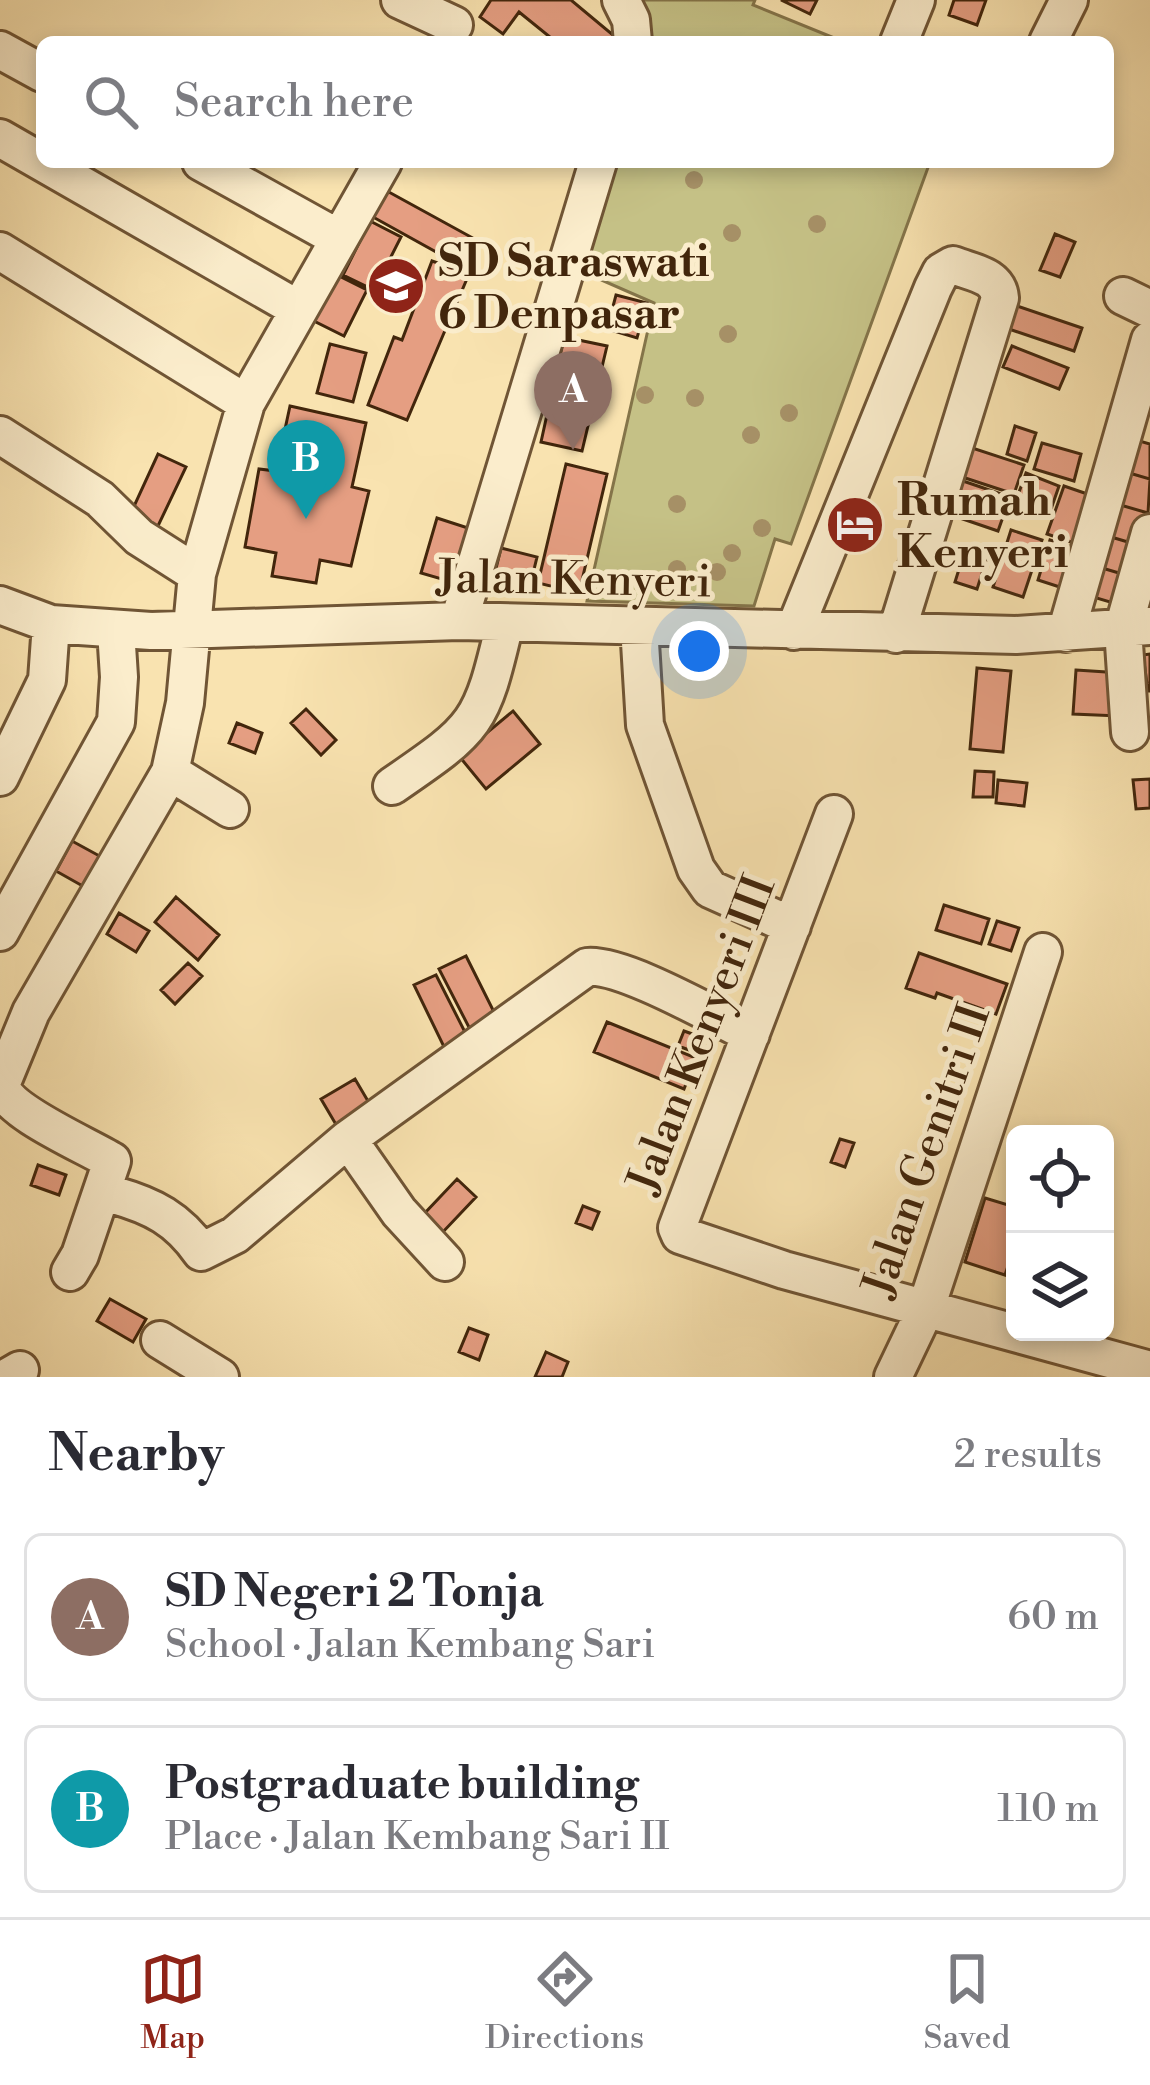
<!DOCTYPE html>
<html lang="en">
<head>
<meta charset="utf-8">
<style>
	:root { --surface:#fff; --page:#f2f2f3; --text:#2b2b33; --muted:#7c7c81; --line:#e1e1e2; --accent:#8f2418 }
	body { margin:0; font-family:"Libre Bodoni",serif; background:var(--page); color:var(--text) }
	.controls { position:absolute; right:36px; bottom:36px; display:grid; overflow:hidden; border-radius:18px; box-shadow:0 6px 18px #0003 }
	.controls button { width:108px; height:108px; display:grid; place-items:center; padding:0; border:0; border-bottom:3px solid var(--line); background:var(--surface); color:var(--text); font:60px sans-serif }
	.you { position:absolute; left:699px; top:651px; width:42px; height:42px; margin:-30px; border:9px solid #fff; border-radius:50%; background:#1a73e8; box-shadow:0 0 0 18px #1a73e833 }
	.badge { display:grid; place-items:center; width:78px; height:78px; border-radius:50%; background:var(--accent); color:#fff; font-size:39px; font-weight:700 }
	.pin { position:absolute; translate:-50% -99px; filter:drop-shadow(0 3px 6px #0008) }
	.pin::after { content:''; position:absolute; top:63px; width:42px; height:36px; background:inherit; clip-path:polygon(0 0,100% 0,50% 100%) }
	.list { margin:0; padding:0; list-style:none }
	h2 { display:flex; justify-content:space-between; align-items:center; height:156px; margin:0; padding:0 48px; font-size:51px }
	h2 small { font-size:39px; font-weight:400; color:var(--muted) }
	.list li { display:grid; grid-template-columns:78px 1fr auto; gap:36px; align-items:center; box-sizing:border-box; height:168px; margin:0 24px 24px; padding:0 24px; border:3px solid var(--line); border-radius:18px }
	.list b { display:block; font-size:45px; white-space:nowrap }
	.list p { margin:0; font-size:39px; white-space:nowrap; color:var(--muted) }
	.list em { font-size:39px; font-style:normal; color:var(--muted) }
	.icon { flex:none; width:66px; height:66px; fill:none; stroke:currentColor; stroke-width:2; stroke-linecap:round; stroke-linejoin:round }
	.map { position:relative; flex:none; width:1150px; height:1377px; overflow:hidden }
	.search { position:absolute; background:var(--surface); box-shadow:0 6px 18px #0003; left:36px; right:36px; top:36px; height:132px; display:flex; align-items:center; gap:30px; box-sizing:border-box; padding:0 42px; border-radius:18px; color:var(--muted); font-size:45px }
	.sheet { height:540px; background:var(--surface) }
	nav { display:flex; justify-content:space-around; align-items:center; box-sizing:border-box; height:168px; border-top:3px solid var(--line); background:var(--surface); font-size:33px; color:var(--muted) }
	nav a { display:grid; justify-items:center; gap:6px }
	nav .on { color:var(--accent) }
	.map>svg:first-child { display:block }
	.green { fill:#c5c186; stroke:#847449; stroke-width:3 }
	.building { fill:#e59e82; stroke:#42260c; stroke-width:3 }
	.lines { fill:none; stroke-linecap:round; stroke-linejoin:round }
	.minor-casing { stroke:#705535; stroke-width:42 }
	.minor { stroke:#fbedcc; stroke-width:36 }
	.tree { fill:#a69066 }
	.labels { text-anchor:middle; stroke-width:10; stroke-linejoin:round; paint-order:stroke }
	.poi-label { font-size:45px; font-weight:bold; fill:#42260c; stroke:#fbedcc; text-anchor:start }
	.street-label { font-size:45px; fill:#42260c; stroke:#fbedcc }
</style>
</head>
<body>
<div class="map">
<svg width="1150" height="1377" viewBox="0 0 1150 1377">
	<rect width="100%" height="100%" fill="#f9e3b0"/>
	<filter id="stains"><feTurbulence type="fractalNoise" baseFrequency=".00167" numOctaves="4"/><feColorMatrix values="0 0 0 0 .2 0 0 0 0 .09 0 0 0 0 .02 0 0 0 .5 -.17"/></filter>
	<radialGradient id="worn" r=".72"><stop offset=".6" stop-color="#630" stop-opacity="0"/><stop offset="1" stop-color="#630" stop-opacity=".3"/></radialGradient>
	<!-- green -->
	<path class="green" d="M 641,0 L 755,0 L 753,5 L 844,42 L 645,42 L 650,21 Z
		M 610,162 L 930,162 L 791,544 L 775,539 L 754,606 L 587,601 L 654,303 L 576,269 Z"/>
	<!-- building -->
	<path class="building" d="M 491,0 L 571,0 L 613,35 L 608,42 L 556,42 L 519,12 L 503,34 L 480,17 Z
		M 781,0 L 817,0 L 810,14 Z
		M 954,0 L 986,0 L 977,25 L 949,15 Z
		M 387,191 L 480,242 L 465,268 L 373,217 Z
		M 370,221 L 401,237 L 374,290 L 343,275 Z
		M 1055,234 L 1075,242 L 1060,277 L 1040,270 Z
		M 432,261 L 469,274 L 407,420 L 368,405 L 394,337 L 402,340 Z
		M 337,275 L 367,290 L 344,336 L 314,321 Z
		M 616,295 L 647,303 L 637,338 L 607,329 Z
		M 1014,305 L 1082,328 L 1074,351 L 1006,328 Z
		M 564,337 L 607,346 L 582,451 L 541,442 Z
		M 330,344 L 366,353 L 353,402 L 317,393 Z
		M 1012,346 L 1068,368 L 1059,389 L 1003,367 Z
		M 290,406 L 366,423 L 352,487 L 369,491 L 351,566 L 320,560 L 316,583 L 272,576 L 276,553 L 245,547 L 259,469 L 276,471 Z
		M 1015,426 L 1036,433 L 1027,461 L 1007,454 Z
		M 1129,438 L 1150,444 L 1150,479 L 1119,470 Z
		M 1042,443 L 1081,454 L 1074,481 L 1034,469 Z
		M 960,444 L 1024,465 L 1014,494 L 950,473 Z
		M 158,454 L 186,467 L 157,528 L 130,515 Z
		M 566,464 L 607,474 L 579,593 L 538,583 Z
		M 1119,470 L 1150,479 L 1148,513 L 1110,502 Z
		M 1026,473 L 1059,486 L 1049,515 L 1015,503 Z
		M 963,481 L 1010,497 L 998,531 L 951,515 Z
		M 1064,486 L 1102,499 L 1086,547 L 1047,534 Z
		M 1110,502 L 1148,513 L 1138,545 L 1101,534 Z
		M 437,518 L 468,528 L 459,560 L 451,558 L 445,580 L 421,573 Z
		M 1011,530 L 1042,540 L 1023,597 L 993,587 Z
		M 1101,534 L 1138,545 L 1129,576 L 1092,565 Z
		M 1050,540 L 1081,550 L 1069,590 L 1038,580 Z
		M 501,548 L 537,557 L 528,594 L 492,585 Z
		M 965,550 L 987,558 L 977,589 L 955,582 Z
		M 1092,565 L 1129,576 L 1120,605 L 1083,594 Z
		M 1150,654 L 1150,691 L 1148,691 L 1143,655 Z
		M 977,668 L 1011,671 L 1003,752 L 970,749 Z
		M 1076,670 L 1121,673 L 1119,716 L 1073,714 Z
		M 306,709 L 336,740 L 321,755 L 291,723 Z
		M 513,711 L 540,744 L 486,789 L 459,756 Z
		M 237,723 L 262,733 L 255,753 L 229,743 Z
		M 975,771 L 994,772 L 993,797 L 973,797 Z
		M 1150,779 L 1150,808 L 1136,809 L 1133,780 Z
		M 998,780 L 1027,783 L 1024,806 L 996,803 Z
		M 72,841 L 105,859 L 88,889 L 56,871 Z
		M 176,897 L 219,935 L 198,960 L 155,922 Z
		M 944,905 L 989,919 L 981,944 L 936,930 Z
		M 119,913 L 149,931 L 136,952 L 107,934 Z
		M 997,921 L 1019,928 L 1011,951 L 989,944 Z
		M 919,953 L 1007,984 L 996,1014 L 937,993 L 935,998 L 906,988 Z
		M 466,956 L 500,1024 L 474,1037 L 439,969 Z
		M 188,963 L 202,976 L 175,1004 L 161,990 Z
		M 436,975 L 470,1042 L 447,1053 L 414,985 Z
		M 607,1022 L 696,1058 L 684,1089 L 594,1052 Z
		M 684,1031 L 698,1036 L 692,1051 L 678,1046 Z
		M 355,1079 L 375,1113 L 341,1133 L 321,1099 Z
		M 840,1139 L 854,1143 L 845,1167 L 831,1162 Z
		M 38,1165 L 66,1175 L 59,1195 L 31,1185 Z
		M 457,1179 L 476,1197 L 442,1233 L 423,1215 Z
		M 985,1198 L 1015,1207 L 1015,1258 L 1011,1257 L 1005,1275 L 965,1262 Z
		M 583,1206 L 599,1212 L 592,1229 L 576,1223 Z
		M 110,1299 L 146,1319 L 133,1342 L 97,1321 Z
		M 469,1328 L 488,1335 L 479,1360 L 459,1352 Z
		M 546,1352 L 568,1362 L 562,1377 L 535,1377 Z"/>
	<g class="lines">
		<!-- minor casing -->
		<g class="minor-casing">
			<path id="minor" d="M 400,0 L 454,25
				M 621,0 L 631,20 L 633,42
				M 899,42 L 916,0
				M 1048,42 L 1069,0
				M 0,50 L 42,73
				M 0,138 L 298,309
				M 201,162 L 338,238
				M 0,251 L 246,403
				M 1123,296 L 1150,309
				M 0,435 L 100,499 L 139,537 L 197,574
				M 0,605 L 51,624 L 151,631 L 459,621 L 1016,635 L 1150,626
				M 459,621 L 598,162
				M 639,626 L 645,725 L 696,869 L 710,889 L 792,926
				M 794,631 L 933,288 L 941,272 L 953,265 C 973,273 998,275 1000,298 L 896,634
				M 1066,633 L 1150,340
				M 1130,732 L 1123,629 L 1150,533
				M 170,772 L 230,809
				M 0,777 L 47,680 L 51,624
				M 392,786 C 478,727 481,725 505,623
				M 834,814 L 677,1228 L 680,1235 L 784,1270 L 1150,1370
				M 0,932 L 116,722 L 119,677 L 116,630
				M 348,1139 L 399,1212 L 445,1262
				M 114,1195 C 153,1206 178,1219 201,1252 L 235,1235 L 348,1139 L 587,967 C 622,963 715,1017 751,1034
				M 70,1272 L 80,1255 L 112,1161 C 86,1145 7,1112 1,1085 L 31,1012 L 170,772 L 185,703 L 197,574 L 246,403 L 383,162
				M 160,1340 L 220,1377
				M 8,1377 L 20,1370
				M 893,1377 L 926,1308 L 1043,952"/>
		</g>
		<!-- minor -->
		<use href="#minor" class="minor"/>
	</g>
	<!-- trees -->
	<g class="tree">
		<circle cx="694" cy="180" r="9"/>
		<circle cx="817" cy="224" r="9"/>
		<circle cx="732" cy="233" r="9"/>
		<circle cx="728" cy="334" r="9"/>
		<circle cx="645" cy="395" r="9"/>
		<circle cx="695" cy="398" r="9"/>
		<circle cx="789" cy="413" r="9"/>
		<circle cx="751" cy="435" r="9"/>
		<circle cx="677" cy="504" r="9"/>
		<circle cx="762" cy="528" r="9"/>
		<circle cx="732" cy="553" r="9"/>
		<circle cx="677" cy="569" r="9"/>
		<circle cx="717" cy="572" r="9"/>
	</g>
	<!-- icons -->
	<defs>
		<g id="school-disc" transform="scale(3)"><circle r="9.5" fill="#8f2418" stroke="#fbedcc"/><path d="M0-5L7-2L0 1L-7-2ZM-4 1L0 2.5L4 1V4Q0 6-4 4Z" fill="#fff"/></g>
		<g id="hotel-disc" transform="scale(3)"><circle r="9.5" fill="#8f2418" stroke="#fbedcc"/><path d="M-6-4.5h1.5V1H6V5H4.5V3h-9V5H-6ZM-4 0a1.8 1.8 0 1 1 3.6 0ZM.5 0V-2.5h3Q6-2.5 6 0Z" fill="#fff"/></g>
	</defs>
	<g fill-rule="evenodd">
		<use href="#school-disc" x="396" y="286"/>
		<use href="#hotel-disc" x="855" y="525"/>
	</g>
	<g class="labels">
		<!-- poi labels -->
		<g class="poi-label">
			<text x="438" y="276">SD Saraswati<tspan x="438" dy="52">6 Denpasar</tspan></text>
			<text x="897" y="515">Rumah<tspan x="897" dy="52">Kenyeri</tspan></text>
		</g>
		<!-- street labels -->
		<g class="street-label">
			<text transform="translate(574 578) rotate(1)" y="16">Jalan Kenyeri</text>
			<text transform="translate(700 1034) rotate(-69)" y="16">Jalan Kenyeri III</text>
			<text transform="translate(925 1150) rotate(-71)" y="16">Jalan Genitri II</text>
		</g>
	</g>
	<rect width="100%" height="100%" filter="url(#stains)"/>
	<rect width="100%" height="100%" fill="url(#worn)"/>
</svg>
<div class="controls">
<button><svg class="icon" aria-label="locate" viewBox="0 0 24 24"><circle cx="12" cy="12" r="6"/><path d="M12 2v4M12 18v4M2 12h4M18 12h4"/></svg></button>
<button><svg class="icon" aria-label="layers" viewBox="0 0 24 24"><path d="M12 4l9 5-9 5-9-5zM3 14l9 5 9-5"/></svg></button>
</div>
<div class="you"></div>
<div class="pin badge" style="left:573px;top:450px;background:#8d6e63">A</div>
<div class="pin badge" style="left:306px;top:519px;background:#0f9aa8">B</div>
<div class="search"><svg class="icon" aria-label="search" viewBox="0 0 24 24"><circle cx="10" cy="10" r="6"/><path d="M15 15l6 6"/></svg>Search here</div>
</div>
<section class="sheet">
<h2>Nearby<small>2 results</small></h2>
<ul class="list">
<li><span class="badge" style="background:#8d6e63">A</span><div><b>SD Negeri 2 Tonja</b><p>School · Jalan Kembang Sari</p></div><em>60 m</em></li>
<li><span class="badge" style="background:#0f9aa8">B</span><div><b>Postgraduate building</b><p>Place · Jalan Kembang Sari II</p></div><em>110 m</em></li>
</ul>
</section>
<nav>
<a class="on"><svg class="icon" aria-label="map" viewBox="0 0 24 24"><path d="M3 6l6-2 6 2 6-2v14l-6 2-6-2-6 2zM9 4v14M15 6v14"/></svg>Map</a>
<a><svg class="icon" aria-label="directions" viewBox="0 0 24 24"><path d="M12 3l9 9-9 9-9-9zM9 14v-3h6M13 9l2 2-2 2"/></svg>Directions</a>
<a><svg class="icon" aria-label="saved" viewBox="0 0 24 24"><path d="M7 4h10v16l-5-4-5 4z"/></svg>Saved</a>
</nav>
</body>
</html>
